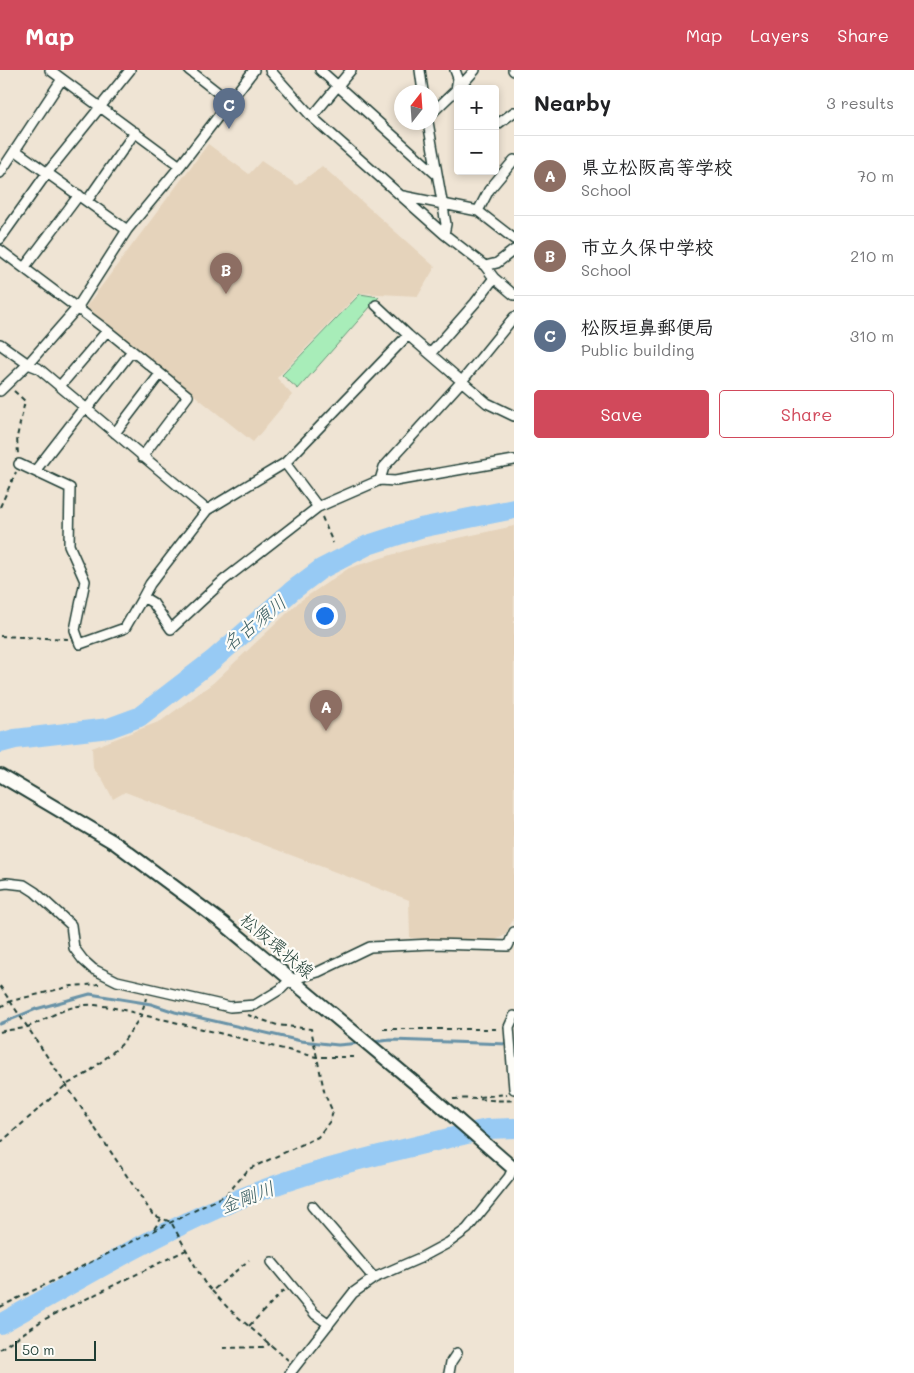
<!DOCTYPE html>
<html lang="en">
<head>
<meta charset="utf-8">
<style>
	:root { --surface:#fff; --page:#f6f6f6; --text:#202124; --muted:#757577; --line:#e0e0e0; --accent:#d1495b }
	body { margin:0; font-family:Mali,"Klee One",sans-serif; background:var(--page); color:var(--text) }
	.controls { position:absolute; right:15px; top:15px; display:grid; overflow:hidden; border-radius:5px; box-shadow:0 2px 8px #0003 }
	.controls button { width:45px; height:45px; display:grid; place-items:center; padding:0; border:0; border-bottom:1px solid var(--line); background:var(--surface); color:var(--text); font:25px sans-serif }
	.compass { position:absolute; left:394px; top:15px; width:45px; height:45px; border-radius:50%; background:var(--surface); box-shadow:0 2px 8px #0003; rotate:17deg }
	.scale { position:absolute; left:15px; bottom:12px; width:81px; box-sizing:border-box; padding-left:5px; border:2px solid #1f3d34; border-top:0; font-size:14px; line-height:18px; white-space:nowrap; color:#1f3d34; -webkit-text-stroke:4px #fdfcf7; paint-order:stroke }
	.you { position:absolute; left:324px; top:545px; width:18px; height:18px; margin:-12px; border:4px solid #fff; border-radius:50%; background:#1a73e8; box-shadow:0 0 0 8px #1a73e833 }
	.badge { display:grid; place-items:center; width:32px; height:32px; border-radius:50%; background:var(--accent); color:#fff; font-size:16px; font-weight:700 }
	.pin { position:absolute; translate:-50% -41px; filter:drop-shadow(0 1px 2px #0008) }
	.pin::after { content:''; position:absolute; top:26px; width:18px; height:15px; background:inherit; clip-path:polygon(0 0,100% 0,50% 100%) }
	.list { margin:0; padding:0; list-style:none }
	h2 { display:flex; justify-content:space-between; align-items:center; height:65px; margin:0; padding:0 20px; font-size:21px }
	h2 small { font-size:16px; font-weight:400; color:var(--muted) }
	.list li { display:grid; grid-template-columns:32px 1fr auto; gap:15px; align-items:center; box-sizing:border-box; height:80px; padding:0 20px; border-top:1px solid var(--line) }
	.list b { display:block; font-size:19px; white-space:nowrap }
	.list p { margin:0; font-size:16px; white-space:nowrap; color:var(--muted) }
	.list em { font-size:16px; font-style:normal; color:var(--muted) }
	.actions { display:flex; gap:10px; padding:15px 20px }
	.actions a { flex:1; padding:11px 0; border:1px solid var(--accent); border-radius:5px; text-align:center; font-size:18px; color:var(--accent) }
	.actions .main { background:var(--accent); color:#fff }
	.map { position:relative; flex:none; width:514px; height:1303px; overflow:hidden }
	header { display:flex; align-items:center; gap:30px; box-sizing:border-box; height:70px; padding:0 25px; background:var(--accent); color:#fff }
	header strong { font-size:24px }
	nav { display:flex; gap:28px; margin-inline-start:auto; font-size:18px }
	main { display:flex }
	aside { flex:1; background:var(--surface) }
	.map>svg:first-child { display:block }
	.built { fill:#e5d3bb }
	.green { fill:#a8edb9; stroke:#649576 }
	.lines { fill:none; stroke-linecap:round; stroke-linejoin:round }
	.stream { stroke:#6792a7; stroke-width:3 }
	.river { stroke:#97caf4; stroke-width:20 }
	.street-casing { stroke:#1f3d34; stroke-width:12 }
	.secondary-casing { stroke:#1f3d34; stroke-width:16 }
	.path { stroke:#1f3d34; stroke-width:2; stroke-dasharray:5 4; stroke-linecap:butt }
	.street { stroke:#fdfcf7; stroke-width:9 }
	.secondary { stroke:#fdfcf7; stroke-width:12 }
	.labels { text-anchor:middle; stroke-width:4.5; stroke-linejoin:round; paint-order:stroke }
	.street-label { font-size:18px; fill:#1f3d34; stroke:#fdfcf7 }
	.water-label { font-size:19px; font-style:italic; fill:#3d6064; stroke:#fdfcf7 }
</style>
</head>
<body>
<header>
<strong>Map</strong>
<nav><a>Map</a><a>Layers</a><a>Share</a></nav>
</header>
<main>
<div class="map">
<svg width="514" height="1303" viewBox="0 0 514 1303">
	<rect width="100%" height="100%" fill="#efe4d4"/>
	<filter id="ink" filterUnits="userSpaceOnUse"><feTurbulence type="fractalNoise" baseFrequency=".02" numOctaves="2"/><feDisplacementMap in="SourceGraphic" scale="10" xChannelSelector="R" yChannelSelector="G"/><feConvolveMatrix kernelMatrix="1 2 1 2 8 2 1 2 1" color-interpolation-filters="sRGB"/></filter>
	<g filter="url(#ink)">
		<!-- built -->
		<path class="built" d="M 208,74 L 249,104 L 261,91 L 297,115 L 322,96 L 435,197 L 418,226 L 359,223 L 277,308 L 292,325 L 253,372 L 85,238 Z
			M 514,456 L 514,848 L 505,865 L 494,871 L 410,868 L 409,830 L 125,722 L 113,729 L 103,710 L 93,698 L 92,678 L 161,651 L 213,613 L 300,531 L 349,498 L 417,477 Z"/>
		<!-- green -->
		<path class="green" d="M 360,224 L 379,227 L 298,319 L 282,305 Z"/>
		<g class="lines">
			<!-- stream -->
			<path class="stream" d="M 0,954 L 36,939 L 90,924 L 151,934 L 175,942 L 301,971 L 338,975 L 361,973
				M 372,972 L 391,970 L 508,974"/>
			<!-- river -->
			<path class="river" d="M 0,673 L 15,669 L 109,658 L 139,647 L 213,590 L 293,520 L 321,499 L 368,475 L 420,458 L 514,439
				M 0,1254 C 72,1214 143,1171 218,1138 C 304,1099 397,1081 487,1059 L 514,1058"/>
			<!-- street casing -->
			<g class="street-casing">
				<path id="street" d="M 50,0 L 180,96
					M 189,0 L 230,32
					M 270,0 L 312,47 L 444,164 L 485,196 L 494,208 L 514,225
					M 320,0 L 437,105
					M 420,0 L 423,22
					M 513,0 L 514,1
					M 456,21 L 475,0
					M 432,43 L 456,20 L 458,8 L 455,0
					M 312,47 L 351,0
					M 428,52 L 446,154 L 444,164
					M 495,56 L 514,42
					M 15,80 L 127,160
					M 0,103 L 62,9
					M 403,126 L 478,141 L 514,169
					M 87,131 L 135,62
					M 478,141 L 489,120 L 514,90
					M 0,169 L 47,103 L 130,0
					M 0,180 L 105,259 L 188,326 L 142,387
					M 485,196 L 497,193 L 514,180
					M 24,198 L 79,125
					M 376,235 L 408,265
					M 0,274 L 28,294 L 38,298 L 207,440 L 150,514 L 143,527 L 153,533 L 171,559 L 224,510 L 318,437 L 380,410 L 384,397 L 462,311 L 514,247
					M 430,284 L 475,233 L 494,208
					M 60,316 L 107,261
					M 0,321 L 28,294 L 77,238 L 127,160 L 180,96 L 254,0
					M 115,363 L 160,304
					M 19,394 L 70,418 L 69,475 L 85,511 L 75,560 L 80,574 L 125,558 L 143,527
					M 35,401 L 80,343 L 87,339 L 132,281
					M 380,410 L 395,411 L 514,390
					M 318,437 L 285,393 L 408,265 L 487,333 L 514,346
					M 207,440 L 285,393
					M 0,814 L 7,813 L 24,815 L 35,822 L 71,855 L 74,878 L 83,890 L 93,899 L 117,911 L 230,937 L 255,935 L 281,919 L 290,910 L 318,902 L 370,877 L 432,874 L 508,876 L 514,862
					M 514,1019 L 509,957 L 514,946
					M 312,1136 L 374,1208
					M 272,1192 L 315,1244 L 329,1254
					M 290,1303 L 353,1223 L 374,1208 L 420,1188 L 448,1173 L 467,1159 L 509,1107 L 514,1096
					M 449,1303 L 451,1292 L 457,1283"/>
			</g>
			<!-- secondary casing -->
			<g class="secondary-casing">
				<path id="secondary" d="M 0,705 L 115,773 L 223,853 L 428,1024 L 514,1099"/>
			</g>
			<!-- path -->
			<path class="path" d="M 14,321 L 25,331 L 17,367 L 18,385
				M 0,437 L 16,402
				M 322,447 L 333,473
				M 0,566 L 69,569
				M 0,916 L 153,1145 L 171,1152 L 204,1212 L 212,1221 L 249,1190
				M 0,937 L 11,931 L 72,916 L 99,914
				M 383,959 L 500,959
				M 0,962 C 10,959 21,960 30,956 C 51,947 70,933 95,935 C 119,937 142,946 166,950 L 316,987 L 358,987
				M 479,1027 L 507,1024
				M 453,1029 C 475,1027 493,1032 514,1030
				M 0,1073 L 66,1015 L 88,1003 L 121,975 L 141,946 L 146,928
				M 154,1159 L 161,1149
				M 212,1221 L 230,1240 L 288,1290
				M 0,1237 L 226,1125 L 249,1099 L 318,1067 L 330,1051 L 333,1042 L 325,1025 L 311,959 L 277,955 L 248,945
				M 249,1256 L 284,1220
				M 223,1278 L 263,1277 L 270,1274
				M 0,1279 L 43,1250 L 186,1180"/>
			<!-- street -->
			<use href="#street" class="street"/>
			<!-- secondary -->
			<use href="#secondary" class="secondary"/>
		</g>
	</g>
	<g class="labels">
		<!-- street labels -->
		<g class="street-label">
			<text transform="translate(277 876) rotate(40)" y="6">松阪環状線</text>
		</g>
		<!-- water labels -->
		<g class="water-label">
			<text transform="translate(254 553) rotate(-39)" y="7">名古須川</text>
			<text transform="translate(247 1127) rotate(-21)" y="7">金剛川</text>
		</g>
	</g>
</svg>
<div class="controls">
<button>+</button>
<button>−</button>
</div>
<svg class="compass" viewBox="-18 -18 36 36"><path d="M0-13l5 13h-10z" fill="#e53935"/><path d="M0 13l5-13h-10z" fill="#757577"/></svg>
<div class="scale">50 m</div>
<div class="you"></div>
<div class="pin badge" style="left:326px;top:661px;background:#8d6e63">A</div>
<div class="pin badge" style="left:226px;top:224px;background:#8d6e63">B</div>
<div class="pin badge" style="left:229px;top:59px;background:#5c6f8a">C</div>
</div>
<aside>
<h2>Nearby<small>3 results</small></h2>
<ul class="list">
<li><span class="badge" style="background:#8d6e63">A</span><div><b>県立松阪高等学校</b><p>School</p></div><em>70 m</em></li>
<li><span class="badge" style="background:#8d6e63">B</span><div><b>市立久保中学校</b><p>School</p></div><em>210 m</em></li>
<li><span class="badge" style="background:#5c6f8a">C</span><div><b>松阪垣鼻郵便局</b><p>Public building</p></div><em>310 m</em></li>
</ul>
<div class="actions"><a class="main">Save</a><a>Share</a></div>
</aside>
</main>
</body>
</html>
